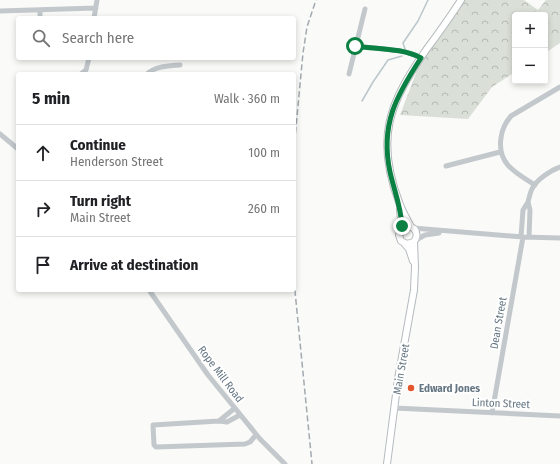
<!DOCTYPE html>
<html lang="en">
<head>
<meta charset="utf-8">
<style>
	:root { --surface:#fff; --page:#f2f2f2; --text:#202124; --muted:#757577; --line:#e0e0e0 }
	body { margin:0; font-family:"Fira Sans Condensed",sans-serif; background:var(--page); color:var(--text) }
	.controls { position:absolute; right:12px; top:12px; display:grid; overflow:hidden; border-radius:4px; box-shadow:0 2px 6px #0003 }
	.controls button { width:36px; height:36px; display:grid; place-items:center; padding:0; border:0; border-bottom:1px solid var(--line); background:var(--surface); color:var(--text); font:20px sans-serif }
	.stop { position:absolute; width:12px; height:12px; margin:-9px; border:3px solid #0b8043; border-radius:50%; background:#fff }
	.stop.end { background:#0b8043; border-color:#fff; box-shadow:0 1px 4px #0008 }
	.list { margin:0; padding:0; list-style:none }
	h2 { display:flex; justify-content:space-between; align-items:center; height:52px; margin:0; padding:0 16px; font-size:17px }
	h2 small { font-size:13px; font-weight:400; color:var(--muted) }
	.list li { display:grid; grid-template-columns:26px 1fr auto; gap:12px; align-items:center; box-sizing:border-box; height:56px; padding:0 16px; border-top:1px solid var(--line) }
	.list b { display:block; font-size:15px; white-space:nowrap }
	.list p { margin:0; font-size:13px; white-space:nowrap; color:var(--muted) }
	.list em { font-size:13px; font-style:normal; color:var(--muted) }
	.icon { flex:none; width:22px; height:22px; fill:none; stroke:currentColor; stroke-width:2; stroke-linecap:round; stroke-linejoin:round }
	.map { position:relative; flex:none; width:560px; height:464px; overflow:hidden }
	.search { position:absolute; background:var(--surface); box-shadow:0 2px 6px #0003; left:16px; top:16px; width:280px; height:44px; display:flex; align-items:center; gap:10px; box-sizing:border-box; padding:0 14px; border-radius:4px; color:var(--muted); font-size:15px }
	.panel { position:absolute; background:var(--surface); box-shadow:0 2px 6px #0003; left:16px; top:72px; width:280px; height:220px; border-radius:4px }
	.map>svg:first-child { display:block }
	.forest { fill:url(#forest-crowns) }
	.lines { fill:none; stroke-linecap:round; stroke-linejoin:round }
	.stream { stroke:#bbc7cb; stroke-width:1.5 }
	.major-casing { stroke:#b5babe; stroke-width:8 }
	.minor { stroke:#c3c8cc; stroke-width:5 }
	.major { stroke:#fff; stroke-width:6 }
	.rail { stroke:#a2aab0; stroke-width:1.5; stroke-dasharray:6 3; stroke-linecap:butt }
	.route { stroke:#0b8043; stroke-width:5 }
	.poi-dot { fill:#e4572e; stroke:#fff; stroke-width:1.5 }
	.labels { text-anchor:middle; stroke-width:4; stroke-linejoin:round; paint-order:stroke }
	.street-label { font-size:11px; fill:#657683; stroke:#fff }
	.poi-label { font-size:11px; font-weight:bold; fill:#657683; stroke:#fff; text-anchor:start }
</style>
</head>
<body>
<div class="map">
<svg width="560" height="464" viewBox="0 0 560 464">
	<defs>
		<pattern id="forest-crowns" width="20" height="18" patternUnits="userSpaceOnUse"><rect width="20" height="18" fill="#dadfd7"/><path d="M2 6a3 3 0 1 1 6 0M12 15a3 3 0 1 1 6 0" fill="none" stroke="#b4b9b4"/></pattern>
	</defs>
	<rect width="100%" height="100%" fill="#fafaf8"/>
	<!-- forest -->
	<path class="forest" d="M 463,0 L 524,0 L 538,10 L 546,0 L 560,0 L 560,43 L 545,53 L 545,15 L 515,15 L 515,72 L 492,87 L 468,119 L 400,115 L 421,60 Z"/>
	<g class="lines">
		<!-- stream -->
		<path class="stream" d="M 405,49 L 403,43 L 418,21 L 428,0
			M 362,101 L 373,82 L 388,60 L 402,56"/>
		<!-- major casing -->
		<g class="major-casing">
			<path id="major" d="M 400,210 L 401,219 L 401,230
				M 411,227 C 407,219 402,211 399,202 C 375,138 389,103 426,50 C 438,34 450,17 461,0
				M 404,243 L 409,249 L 413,261
				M 387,464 L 398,379 L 414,290 L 415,267 L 414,242 C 421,232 412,222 402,229 L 399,235 L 401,241 L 407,244 L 414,242"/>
		</g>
		<!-- minor -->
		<path class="minor" d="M 40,10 L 40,18
			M 0,11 L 96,8
			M 94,18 L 97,0
			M 355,46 C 375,49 404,48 421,58
			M 81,74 L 86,70 L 89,58
			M 147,74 C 155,66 169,66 180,65
			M 349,74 L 365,9
			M 0,134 L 18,149
			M 446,166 L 500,152
			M 535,185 C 516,173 497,164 501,138 C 502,129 505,123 511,116 L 560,87
			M 528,202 C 529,198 530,193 532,189 C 536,180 551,170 560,167
			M 413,228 L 523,237 L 560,238
			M 521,237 L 523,210 L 528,202 L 530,210 L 529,237
			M 416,240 L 425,235 L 439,233
			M 149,290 L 208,375 L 260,439 L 285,464
			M 235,408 L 219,421 L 227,422 L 240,415
			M 394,408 L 560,416
			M 492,413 L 523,237
			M 219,421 L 153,425 L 154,445 L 156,447 L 245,444 L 250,442 L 256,435"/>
		<!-- major -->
		<use href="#major" class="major"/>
		<!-- rail -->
		<path class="rail" d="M 294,178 L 294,148 L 303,53 L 307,27 L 316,0
			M 294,281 L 312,464"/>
	</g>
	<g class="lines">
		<!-- route -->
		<path class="route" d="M 355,46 C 375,49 404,48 421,58 C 396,96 380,125 390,172 C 394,190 401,207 402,226"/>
	</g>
	<!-- markers -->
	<circle class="poi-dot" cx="411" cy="388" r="4"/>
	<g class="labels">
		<!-- street labels -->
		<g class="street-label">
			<text transform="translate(498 323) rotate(-80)" y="4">Dean Street</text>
			<text transform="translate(401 369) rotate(-80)" y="4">Main Street</text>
			<text transform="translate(221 374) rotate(53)" y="4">Rope Mill Road</text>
			<text transform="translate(501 403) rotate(2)" y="4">Linton Street</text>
		</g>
		<!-- poi labels -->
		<g class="poi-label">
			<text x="419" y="392">Edward Jones</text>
		</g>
	</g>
</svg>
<div class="controls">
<button>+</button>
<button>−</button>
</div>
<div class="stop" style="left:355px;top:46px"></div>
<div class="stop end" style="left:402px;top:226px"></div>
<div class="search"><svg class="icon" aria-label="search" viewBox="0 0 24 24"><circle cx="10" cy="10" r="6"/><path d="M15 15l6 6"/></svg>Search here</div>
<section class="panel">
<h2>5 min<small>Walk · 360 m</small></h2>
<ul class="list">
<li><svg class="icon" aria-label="ahead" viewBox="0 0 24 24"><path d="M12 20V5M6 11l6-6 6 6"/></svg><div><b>Continue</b><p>Henderson Street</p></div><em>100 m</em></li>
<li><svg class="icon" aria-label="right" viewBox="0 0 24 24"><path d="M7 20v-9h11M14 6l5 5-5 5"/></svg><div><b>Turn right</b><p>Main Street</p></div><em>260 m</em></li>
<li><svg class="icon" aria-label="arrive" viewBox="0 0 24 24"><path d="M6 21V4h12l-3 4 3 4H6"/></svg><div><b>Arrive at destination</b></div></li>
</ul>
</section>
</div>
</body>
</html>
